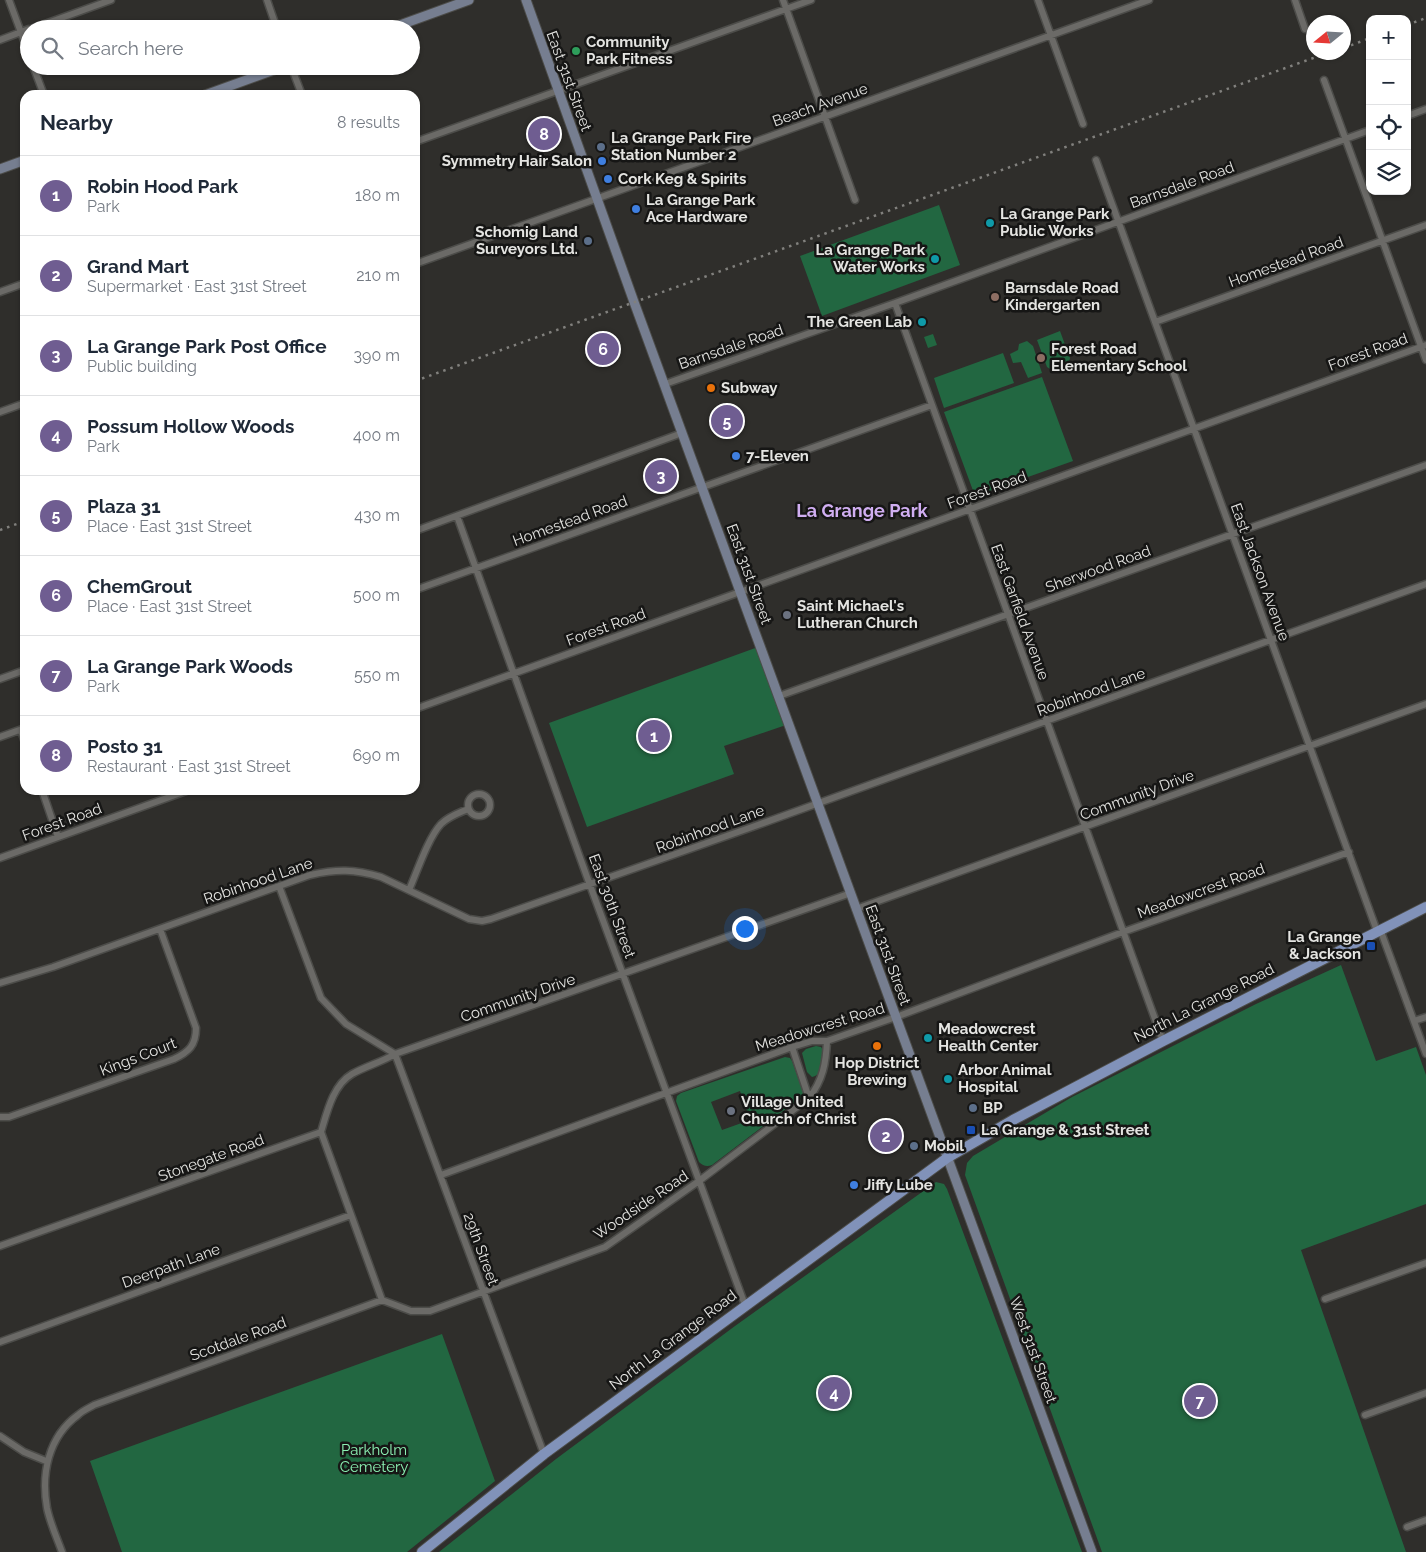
<!DOCTYPE html>
<html lang="en">
<head>
<meta charset="utf-8">
<style>
	:root { --surface:#fff; --page:#f6f6f7; --text:#1f2937; --muted:#747a83; --line:#e0e1e3; --accent:#6f5d91 }
	body { margin:0; font-family:Raleway,sans-serif; background:var(--page); color:var(--text) }
	.controls { position:absolute; right:15px; top:15px; display:grid; overflow:hidden; border-radius:10px; box-shadow:0 1px 4px #0004 }
	.controls button { width:45px; height:45px; display:grid; place-items:center; padding:0; border:0; border-bottom:1px solid var(--line); background:var(--surface); color:var(--text); font:25px sans-serif }
	.compass { position:absolute; left:1306px; top:15px; width:45px; height:45px; border-radius:50%; background:var(--surface); box-shadow:0 1px 4px #0004; rotate:252deg }
	.you { position:absolute; left:744px; top:928px; width:18px; height:18px; margin:-12px; border:4px solid #fff; border-radius:50%; background:#1a73e8; box-shadow:0 0 0 8px #1a73e833 }
	.badge { display:grid; place-items:center; width:32px; height:32px; border-radius:50%; background:var(--accent); color:#fff; font-size:16px; font-weight:700 }
	.pin { position:absolute; translate:-50% -50%; border:2px solid #fff; box-shadow:0 1px 5px #0006 }
	.list { margin:0; padding:0; list-style:none }
	h2 { display:flex; justify-content:space-between; align-items:center; height:65px; margin:0; padding:0 20px; font-size:21px }
	h2 small { font-size:16px; font-weight:400; color:var(--muted) }
	.list li { display:grid; grid-template-columns:32px 1fr auto; gap:15px; align-items:center; box-sizing:border-box; height:80px; padding:0 20px; border-top:1px solid var(--line) }
	.list b { display:block; font-size:19px; white-space:nowrap }
	.list p { margin:0; font-size:16px; white-space:nowrap; color:var(--muted) }
	.list em { font-size:16px; font-style:normal; color:var(--muted) }
	.icon { flex:none; width:28px; height:28px; fill:none; stroke:currentColor; stroke-width:2; stroke-linecap:round; stroke-linejoin:round }
	.map { position:relative; flex:none; width:1426px; height:1552px; overflow:hidden }
	.search { position:absolute; background:var(--surface); box-shadow:0 1px 4px #0004; left:20px; top:20px; width:400px; height:55px; display:flex; align-items:center; gap:12px; box-sizing:border-box; padding:0 18px; border-radius:28px; color:var(--muted); font-size:19px }
	.panel { position:absolute; background:var(--surface); box-shadow:0 1px 4px #0004; left:20px; top:90px; width:400px; height:705px; border-radius:15px }
	.map>svg:first-child { display:block }
	.green { fill:#226741; fill-rule:evenodd }
	.lines { fill:none; stroke-linecap:round; stroke-linejoin:round }
	.street-casing { stroke:#4c4c49; stroke-width:9 }
	.secondary-casing { stroke:#4c4c49; stroke-width:11 }
	.primary-casing { stroke:#4c4c49; stroke-width:12 }
	.street { stroke:#6b6a67; stroke-width:6 }
	.secondary { stroke:#767e90; stroke-width:9 }
	.primary { stroke:#8192b9; stroke-width:10 }
	.rail { stroke:#81807d; stroke-width:2.5; stroke-dasharray:2.5 5; stroke-linecap:butt }
	.leisure-dot { fill:#2e9e5b; stroke:#161615; stroke-width:2 }
	.service-dot { fill:#5c6f8a; stroke:#161615; stroke-width:2 }
	.shop-dot { fill:#3f7fe0; stroke:#161615; stroke-width:2 }
	.culture-dot { fill:#0f9aa8; stroke:#161615; stroke-width:2 }
	.education-dot { fill:#8d6e63; stroke:#161615; stroke-width:2 }
	.food-dot { fill:#e8710a; stroke:#161615; stroke-width:2 }
	.worship-dot { fill:#6b7280; stroke:#161615; stroke-width:2 }
	.transit-dot { fill:#1a4fb4; stroke:#161615; stroke-width:2 }
	.labels { text-anchor:middle; stroke-width:5; stroke-linejoin:round; paint-order:stroke }
	.poi-label { font-size:15px; font-weight:bold; fill:#e4e4e1; stroke:#161615; text-anchor:start }
	.street-label { font-size:15px; fill:#e4e4e1; stroke:#161615 }
	.park-label { font-size:15px; fill:#8cf1b3; stroke:#161615 }
	.quarter-label { font-size:18px; font-weight:bold; fill:#d0aef1; stroke:#161615 }
</style>
</head>
<body>
<div class="map">
<svg width="1426" height="1552" viewBox="0 0 1426 1552">
	<rect width="100%" height="100%" fill="#2f2e2b"/>
	<!-- green -->
	<path class="green" d="M 939,205 L 960,265 L 822,316 L 800,256 Z
		M 1060,331 L 1070,358 L 1069,362 L 1050,369 L 1047,367 L 1037,340 Z
		M 933,334 L 937,345 L 928,348 L 924,337 Z
		M 1027,341 L 1033,346 L 1042,373 L 1028,378 L 1021,362 L 1013,363 L 1010,354 L 1018,350 L 1019,344 Z
		M 1003,353 L 1014,383 L 944,408 L 934,378 Z
		M 1042,377 L 1073,461 L 975,496 L 944,412 Z
		M 758,647 L 786,725 L 724,746 L 734,774 L 587,827 L 549,723 Z
		M 1341,965 L 1376,1061 L 1416,1047 L 1426,1075 L 1426,1204 L 1301,1250 L 1406,1552 L 1102,1552 L 965,1175 L 967,1163 L 973,1156 L 1072,1097 L 1256,1004 Z
		M 816,1046 L 821,1047 L 824,1052 C 822,1061 823,1075 812,1077 L 807,1072 L 802,1053 L 806,1049 Z
		M 785,1057 L 790,1058 L 792,1061 L 803,1092 L 803,1096 L 712,1165 C 707,1167 703,1166 699,1162 L 676,1101 L 677,1096 L 681,1093 ZM 740,1091 L 750,1120 L 722,1130 L 711,1102 Z
		M 936,1182 L 944,1184 L 947,1189 L 1082,1552 L 439,1552 L 556,1459 L 735,1326 Z
		M 442,1334 L 495,1481 L 407,1552 L 122,1552 L 90,1461 Z"/>
	<g class="lines">
		<!-- street casing -->
		<g class="street-casing">
			<path id="street" d="M 9,0 L 29,54
				M 267,0 L 277,29
				M 783,0 L 855,200
				M 1038,0 L 1083,124
				M 1295,0 L 1305,29
				M 31,29 L 111,0
				M 0,40 L 29,29
				M 33,66 L 44,95
				M 291,66 L 302,95
				M 1324,80 L 1426,360
				M 1407,116 L 1426,109
				M 415,142 L 811,0
				M 1096,160 L 1377,931
				M 415,264 L 1149,0
				M 0,292 L 25,283
				M 895,303 L 1163,1041
				M 1155,322 L 1426,225
				M 665,384 L 895,303 L 1370,130
				M 0,412 L 25,403
				M 457,516 L 587,877 L 745,1305
				M 415,531 L 682,433
				M 415,590 L 932,405
				M 0,679 L 25,670
				M 779,696 L 1426,465
				M 415,709 L 1426,345
				M 21,730 L 25,743
				M 0,737 L 25,728
				M 42,790 L 58,837
				M468 805a11 11 0 1 1 22 0a11 11 0 1 1-22 0Z
				M 0,858 L 189,790
				M 279,886 L 321,998 L 346,1024 L 395,1054 L 851,893
				M 409,890 C 417,872 428,838 441,824 C 449,816 459,813 468,809
				M 856,909 L 1426,704
				M 1380,929 L 1426,1054
				M 0,983 L 53,967 L 310,875 C 337,869 354,869 381,877 L 469,919 L 482,921 L 491,919 L 755,826 L 1426,584
				M 1414,1021 L 1426,1017
				M 792,1047 L 809,1098
				M 0,1117 L 9,1117 L 174,1059 C 189,1052 196,1045 196,1028 L 160,929
				M 441,1175 L 792,1047 L 812,1041 L 827,1041 L 896,1017 L 1123,932 L 1349,852
				M 0,1246 L 321,1132 C 327,1112 333,1085 352,1074 C 366,1066 382,1062 395,1054 L 544,1454
				M 1325,1299 L 1426,1263
				M 382,1300 L 411,1311 L 430,1311 L 605,1247 L 699,1181 L 809,1098 C 823,1080 826,1063 827,1041
				M 0,1342 L 351,1215
				M 1365,1415 L 1426,1393
				M 0,1436 L 24,1452 L 46,1461
				M 1407,1527 L 1426,1520
				M 62,1552 C 57,1538 50,1523 47,1508 C 41,1474 48,1437 78,1415 C 82,1411 89,1408 94,1405 L 382,1300 L 321,1132"/>
		</g>
		<!-- secondary casing -->
		<g class="secondary-casing">
			<path id="secondary" d="M 526,0 L 634,302 L 1092,1552
				M 389,29 L 469,0
				M 205,95 L 285,66
				M 0,169 L 25,160"/>
		</g>
		<!-- primary casing -->
		<g class="primary-casing">
			<path id="primary" d="M 422,1552 L 544,1454 L 947,1158 L 1013,1120 L 1163,1041 L 1426,907"/>
		</g>
		<!-- street -->
		<use href="#street" class="street"/>
		<!-- secondary -->
		<use href="#secondary" class="secondary"/>
		<!-- primary -->
		<use href="#primary" class="primary"/>
		<!-- rail -->
		<path class="rail" d="M 1407,25 L 1426,18
			M 1344,48 L 1370,38
			M 415,381 L 1330,52
			M 0,530 L 25,521"/>
	</g>
	<!-- markers -->
	<circle class="leisure-dot" cx="576" cy="51" r="5"/>
	<g class="service-dot">
		<circle cx="601" cy="147" r="5"/>
		<circle cx="588" cy="241" r="5"/>
		<circle cx="973" cy="1108" r="5"/>
		<circle cx="914" cy="1146" r="5"/>
	</g>
	<g class="shop-dot">
		<circle cx="602" cy="161" r="5"/>
		<circle cx="608" cy="179" r="5"/>
		<circle cx="636" cy="209" r="5"/>
		<circle cx="736" cy="456" r="5"/>
		<circle cx="854" cy="1185" r="5"/>
	</g>
	<g class="culture-dot">
		<circle cx="990" cy="223" r="5"/>
		<circle cx="935" cy="259" r="5"/>
		<circle cx="922" cy="322" r="5"/>
		<circle cx="928" cy="1038" r="5"/>
		<circle cx="948" cy="1079" r="5"/>
	</g>
	<g class="education-dot">
		<circle cx="995" cy="297" r="5"/>
		<circle cx="1041" cy="358" r="5"/>
	</g>
	<g class="food-dot">
		<circle cx="711" cy="388" r="5"/>
		<circle cx="877" cy="1046" r="5"/>
	</g>
	<g class="worship-dot">
		<circle cx="787" cy="615" r="5"/>
		<circle cx="731" cy="1111" r="5"/>
	</g>
	<g class="transit-dot">
		<rect x="1366" y="941" width="10" height="10" rx="2.5"/>
		<rect x="966" y="1125" width="10" height="10" rx="2.5"/>
	</g>
	<g class="labels">
		<!-- poi labels -->
		<g class="poi-label">
			<text x="586" y="47">Community<tspan x="586" dy="17">Park Fitness</tspan></text>
			<text x="611" y="143">La Grange Park Fire<tspan x="611" dy="17">Station Number 2</tspan></text>
			<text x="592" y="166" text-anchor="end">Symmetry Hair Salon</text>
			<text x="618" y="184">Cork Keg &amp; Spirits</text>
			<text x="646" y="205">La Grange Park<tspan x="646" dy="17">Ace Hardware</tspan></text>
			<text x="1000" y="219">La Grange Park<tspan x="1000" dy="17">Public Works</tspan></text>
			<text x="578" y="237" text-anchor="end">Schomig Land<tspan x="578" dy="17">Surveyors Ltd.</tspan></text>
			<text x="925" y="255" text-anchor="end">La Grange Park<tspan x="925" dy="17">Water Works</tspan></text>
			<text x="1005" y="293">Barnsdale Road<tspan x="1005" dy="17">Kindergarten</tspan></text>
			<text x="912" y="327" text-anchor="end">The Green Lab</text>
			<text x="1051" y="354">Forest Road<tspan x="1051" dy="17">Elementary School</tspan></text>
			<text x="721" y="393">Subway</text>
			<text x="746" y="461">7-Eleven</text>
			<text x="797" y="611">Saint Michael's<tspan x="797" dy="17">Lutheran Church</tspan></text>
			<text x="1361" y="942" text-anchor="end">La Grange<tspan x="1361" dy="17">&amp; Jackson</tspan></text>
			<text x="938" y="1034">Meadowcrest<tspan x="938" dy="17">Health Center</tspan></text>
			<text x="877" y="1068" text-anchor="middle">Hop District<tspan x="877" dy="17">Brewing</tspan></text>
			<text x="958" y="1075">Arbor Animal<tspan x="958" dy="17">Hospital</tspan></text>
			<text x="741" y="1107">Village United<tspan x="741" dy="17">Church of Christ</tspan></text>
			<text x="983" y="1113">BP</text>
			<text x="981" y="1135">La Grange &amp; 31st Street</text>
			<text x="924" y="1151">Mobil</text>
			<text x="864" y="1190">Jiffy Lube</text>
		</g>
		<!-- street labels -->
		<g class="street-label">
			<text transform="translate(569 81) rotate(70)" y="5">East 31st Street</text>
			<text transform="translate(820 105) rotate(-20)" y="5">Beach Avenue</text>
			<text transform="translate(1182 185) rotate(-20)" y="5">Barnsdale Road</text>
			<text transform="translate(1286 262) rotate(-20)" y="5">Homestead Road</text>
			<text transform="translate(731 347) rotate(-19)" y="5">Barnsdale Road</text>
			<text transform="translate(1368 352) rotate(-20)" y="5">Forest Road</text>
			<text transform="translate(987 490) rotate(-20)" y="5">Forest Road</text>
			<text transform="translate(570 521) rotate(-20)" y="5">Homestead Road</text>
			<text transform="translate(1098 569) rotate(-20)" y="5">Sherwood Road</text>
			<text transform="translate(1260 572) rotate(70)" y="5">East Jackson Avenue</text>
			<text transform="translate(749 574) rotate(70)" y="5">East 31st Street</text>
			<text transform="translate(1020 612) rotate(70)" y="5">East Garfield Avenue</text>
			<text transform="translate(606 627) rotate(-20)" y="5">Forest Road</text>
			<text transform="translate(1091 692) rotate(-20)" y="5">Robinhood Lane</text>
			<text transform="translate(1137 795) rotate(-20)" y="5">Community Drive</text>
			<text transform="translate(62 822) rotate(-20)" y="5">Forest Road</text>
			<text transform="translate(710 829) rotate(-20)" y="5">Robinhood Lane</text>
			<text transform="translate(258 881) rotate(-19)" y="5">Robinhood Lane</text>
			<text transform="translate(1201 891) rotate(-20)" y="5">Meadowcrest Road</text>
			<text transform="translate(612 906) rotate(70)" y="5">East 30th Street</text>
			<text transform="translate(888 955) rotate(70)" y="5">East 31st Street</text>
			<text transform="translate(518 998) rotate(-19)" y="5">Community Drive</text>
			<text transform="translate(1204 1003) rotate(-27)" y="5">North La Grange Road</text>
			<text transform="translate(820 1027) rotate(-17)" y="5">Meadowcrest Road</text>
			<text transform="translate(138 1057) rotate(-21)" y="5">Kings Court</text>
			<text transform="translate(211 1158) rotate(-20)" y="5">Stonegate Road</text>
			<text transform="translate(641 1205) rotate(-34)" y="5">Woodside Road</text>
			<text transform="translate(481 1249) rotate(70)" y="5">29th Street</text>
			<text transform="translate(171 1266) rotate(-20)" y="5">Deerpath Lane</text>
			<text transform="translate(238 1339) rotate(-20)" y="5">Scotdale Road</text>
			<text transform="translate(673 1340) rotate(-37)" y="5">North La Grange Road</text>
			<text transform="translate(1033 1350) rotate(70)" y="5">West 31st Street</text>
		</g>
		<!-- park labels -->
		<g class="park-label">
			<text x="374" y="1455">Parkholm<tspan x="374" dy="17">Cemetery</tspan></text>
		</g>
		<!-- quarter labels -->
		<g class="quarter-label">
			<text x="862" y="517">La Grange Park</text>
		</g>
	</g>
</svg>
<div class="controls">
<button>+</button>
<button>−</button>
<button><svg class="icon" aria-label="locate" viewBox="0 0 24 24"><circle cx="12" cy="12" r="6"/><path d="M12 2v4M12 18v4M2 12h4M18 12h4"/></svg></button>
<button><svg class="icon" aria-label="layers" viewBox="0 0 24 24"><path d="M12 4l9 5-9 5-9-5zM3 14l9 5 9-5"/></svg></button>
</div>
<svg class="compass" viewBox="-18 -18 36 36"><path d="M0-13l5 13h-10z" fill="#e53935"/><path d="M0 13l5-13h-10z" fill="#747a83"/></svg>
<div class="you"></div>
<div class="pin badge" style="left:654px;top:736px">1</div>
<div class="pin badge" style="left:886px;top:1136px">2</div>
<div class="pin badge" style="left:661px;top:476px">3</div>
<div class="pin badge" style="left:834px;top:1393px">4</div>
<div class="pin badge" style="left:727px;top:421px">5</div>
<div class="pin badge" style="left:603px;top:349px">6</div>
<div class="pin badge" style="left:1200px;top:1401px">7</div>
<div class="pin badge" style="left:544px;top:134px">8</div>
<div class="search"><svg class="icon" aria-label="search" viewBox="0 0 24 24"><circle cx="10" cy="10" r="6"/><path d="M15 15l6 6"/></svg>Search here</div>
<section class="panel">
<h2>Nearby<small>8 results</small></h2>
<ul class="list">
<li><span class="badge">1</span><div><b>Robin Hood Park</b><p>Park</p></div><em>180 m</em></li>
<li><span class="badge">2</span><div><b>Grand Mart</b><p>Supermarket · East 31st Street</p></div><em>210 m</em></li>
<li><span class="badge">3</span><div><b>La Grange Park Post Office</b><p>Public building</p></div><em>390 m</em></li>
<li><span class="badge">4</span><div><b>Possum Hollow Woods</b><p>Park</p></div><em>400 m</em></li>
<li><span class="badge">5</span><div><b>Plaza 31</b><p>Place · East 31st Street</p></div><em>430 m</em></li>
<li><span class="badge">6</span><div><b>ChemGrout</b><p>Place · East 31st Street</p></div><em>500 m</em></li>
<li><span class="badge">7</span><div><b>La Grange Park Woods</b><p>Park</p></div><em>550 m</em></li>
<li><span class="badge">8</span><div><b>Posto 31</b><p>Restaurant · East 31st Street</p></div><em>690 m</em></li>
</ul>
</section>
</div>
</body>
</html>
